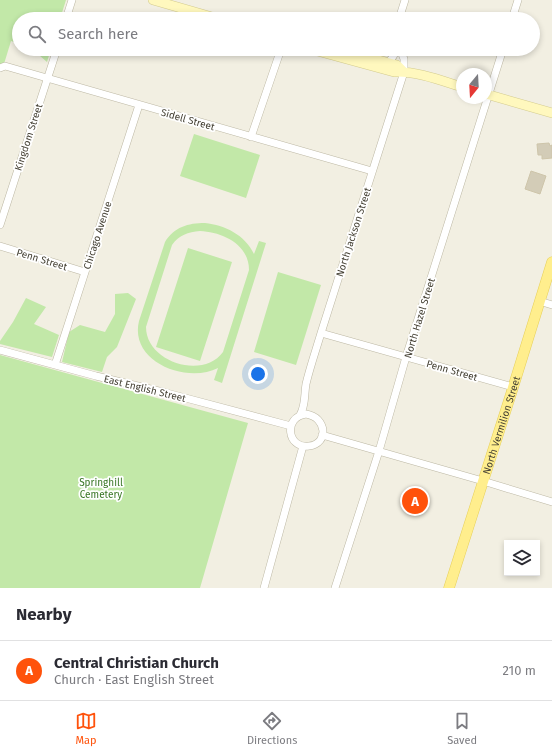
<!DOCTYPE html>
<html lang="en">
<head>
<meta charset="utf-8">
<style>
	:root { --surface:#fff; --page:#f2f2f3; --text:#2b2b33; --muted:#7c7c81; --line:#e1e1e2; --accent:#ff520b }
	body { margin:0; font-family:"Fira Sans",sans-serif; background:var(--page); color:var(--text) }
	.controls { position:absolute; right:12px; bottom:12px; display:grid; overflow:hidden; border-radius:0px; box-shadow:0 2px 6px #0003 }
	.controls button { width:36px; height:36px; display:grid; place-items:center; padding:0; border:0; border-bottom:1px solid var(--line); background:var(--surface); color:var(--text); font:20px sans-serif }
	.compass { position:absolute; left:456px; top:68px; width:36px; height:36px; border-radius:50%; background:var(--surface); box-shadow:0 2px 6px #0003; rotate:198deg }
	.you { position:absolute; left:258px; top:374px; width:14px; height:14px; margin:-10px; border:3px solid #fff; border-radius:50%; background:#1a73e8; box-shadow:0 0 0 6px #1a73e833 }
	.badge { display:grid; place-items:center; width:26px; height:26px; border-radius:50%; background:var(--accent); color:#fff; font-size:13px; font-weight:700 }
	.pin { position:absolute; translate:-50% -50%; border:2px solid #fff; box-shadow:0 1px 4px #0006 }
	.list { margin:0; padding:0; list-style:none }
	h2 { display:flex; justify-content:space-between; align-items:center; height:52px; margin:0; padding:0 16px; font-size:17px }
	h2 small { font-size:13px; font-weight:400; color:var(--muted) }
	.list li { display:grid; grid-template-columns:26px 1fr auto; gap:12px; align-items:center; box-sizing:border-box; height:60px; padding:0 16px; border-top:1px solid var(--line) }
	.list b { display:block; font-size:15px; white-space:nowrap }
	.list p { margin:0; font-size:13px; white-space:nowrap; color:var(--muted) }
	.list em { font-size:13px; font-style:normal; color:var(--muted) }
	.icon { flex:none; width:22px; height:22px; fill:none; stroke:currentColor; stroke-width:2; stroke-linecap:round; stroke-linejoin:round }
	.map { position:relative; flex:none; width:552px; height:588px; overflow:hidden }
	.search { position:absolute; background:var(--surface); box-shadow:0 2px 6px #0003; left:12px; right:12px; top:12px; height:44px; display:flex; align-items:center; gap:10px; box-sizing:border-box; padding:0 14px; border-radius:22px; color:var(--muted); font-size:15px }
	.sheet { height:112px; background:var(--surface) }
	nav { display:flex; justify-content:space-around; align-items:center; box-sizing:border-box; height:56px; border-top:1px solid var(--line); background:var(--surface); font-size:11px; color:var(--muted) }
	nav a { display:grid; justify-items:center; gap:2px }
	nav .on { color:var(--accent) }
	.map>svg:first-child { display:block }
	.green { fill:#c2e8a8; fill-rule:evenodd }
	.building { fill:#d3ccb7; stroke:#cec5aa }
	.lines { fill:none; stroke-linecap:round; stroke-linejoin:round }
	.street-casing { stroke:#bdb8a4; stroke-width:8 }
	.secondary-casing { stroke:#d3cb8f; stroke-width:10 }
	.primary-casing { stroke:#e7d05a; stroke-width:11 }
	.street { stroke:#fff; stroke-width:7 }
	.secondary { stroke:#fff8be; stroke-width:9 }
	.primary { stroke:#ffee8d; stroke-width:10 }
	.labels { text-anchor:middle; stroke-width:3.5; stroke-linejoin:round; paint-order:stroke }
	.street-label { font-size:10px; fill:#433f32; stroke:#fff }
	.park-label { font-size:10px; fill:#387624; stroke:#fff }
</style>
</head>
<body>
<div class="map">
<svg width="552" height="588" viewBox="0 0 552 588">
	<rect width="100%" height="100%" fill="#f2efe2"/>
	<!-- green -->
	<path class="green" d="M 0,0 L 66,0 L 60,19 L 19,19 L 19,44 L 11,41 L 4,64 L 0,68 Z
		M 32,49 L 51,49 L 47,62 Z
		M 194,134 L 260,155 L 246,198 L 180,176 Z
		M 205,223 C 225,225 245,235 254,254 L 259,241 L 266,243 L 222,383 L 214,380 L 218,368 C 187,384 129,362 139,321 L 165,242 C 174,227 188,223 205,223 ZM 200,231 C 222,232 249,244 249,270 L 223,352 C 203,380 146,362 146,327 L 172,245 C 179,235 188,232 200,231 Z
		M 188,248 L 232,262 L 200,361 L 156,347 Z
		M 278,272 L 321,285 L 296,365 L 254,352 Z
		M 128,293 L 136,299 L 117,347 L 107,357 L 102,372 L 62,362 L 69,332 L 80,325 L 105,332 L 115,314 L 115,294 Z
		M 26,298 L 46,307 L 34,324 L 59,335 L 52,357 L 0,344 L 0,341 L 13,322 Z
		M 0,355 L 248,423 L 200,588 L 0,588 Z"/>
	<!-- building -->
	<path class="building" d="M 549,143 L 550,146 L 552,145 L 552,158 L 542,159 L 542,155 L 538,155 L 537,144 Z
		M 531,171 L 546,176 L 540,194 L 525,189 Z"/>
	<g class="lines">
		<!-- street casing -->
		<g class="street-casing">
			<path id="street" d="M 66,19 L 72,0
				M 399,19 L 405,0
				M 512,19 L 518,0
				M 387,63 C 392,59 395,55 396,49
				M 0,68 L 5,66 L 372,171
				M 251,137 L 281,49
				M 0,225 L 57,49
				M 0,246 L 85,272
				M 539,301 L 552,305
				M 321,333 L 513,387
				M 0,350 L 96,376 L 163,392 L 291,426
				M 55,365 L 139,105
				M 306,414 C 327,417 329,444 309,446 C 287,449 283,417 306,414 Z
				M 300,415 C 306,405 304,395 306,384 C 310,367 316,350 321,333 L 404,72 L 404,59 L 400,49
				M 322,435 L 483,481 L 552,502
				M 264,588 L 303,446
				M 335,588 L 379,451 L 406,357 L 503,49"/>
		</g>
		<!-- secondary casing -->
		<g class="secondary-casing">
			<path id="secondary" d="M 153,0 L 219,19
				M 310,49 L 394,72 C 417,71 440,80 462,87
				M 338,49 L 397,65 L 404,72
				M 486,94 L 552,113"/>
		</g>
		<!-- primary casing -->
		<g class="primary-casing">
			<g id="primary">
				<path id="s1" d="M 449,588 L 511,394 L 552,262"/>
			</g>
		</g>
		<!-- street -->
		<use href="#street" class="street"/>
		<!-- secondary -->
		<use href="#secondary" class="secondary"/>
		<!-- primary -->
		<use href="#primary" class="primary"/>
	</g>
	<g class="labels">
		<!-- street labels -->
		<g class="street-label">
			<text transform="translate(188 119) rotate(16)" y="4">Sidell Street</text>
			<text transform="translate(28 137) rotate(-72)" y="4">Kingdom Street</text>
			<text transform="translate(353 232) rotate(-72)" y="4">North Jackson Street</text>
			<text transform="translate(97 235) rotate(-72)" y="4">Chicago Avenue</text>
			<text transform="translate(42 259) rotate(17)" y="4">Penn Street</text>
			<text transform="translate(419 318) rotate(-73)" y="4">North Hazel Street</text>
			<text transform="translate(452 370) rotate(16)" y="4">Penn Street</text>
			<text transform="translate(145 388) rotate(14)" y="4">East English Street</text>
			<text dy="4" stroke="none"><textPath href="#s1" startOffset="171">North Vermilion Street</textPath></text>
		</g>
		<!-- park labels -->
		<g class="park-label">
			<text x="101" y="486">Springhill<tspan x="101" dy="12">Cemetery</tspan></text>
		</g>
	</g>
</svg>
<div class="controls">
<button><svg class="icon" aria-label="layers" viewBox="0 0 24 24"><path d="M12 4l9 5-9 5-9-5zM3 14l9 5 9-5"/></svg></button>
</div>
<svg class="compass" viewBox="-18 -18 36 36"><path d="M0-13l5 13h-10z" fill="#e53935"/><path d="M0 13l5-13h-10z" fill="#7c7c81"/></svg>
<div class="you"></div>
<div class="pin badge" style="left:415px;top:501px">A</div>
<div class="search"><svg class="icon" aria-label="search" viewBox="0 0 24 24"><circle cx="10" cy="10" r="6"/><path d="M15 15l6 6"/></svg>Search here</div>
</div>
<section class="sheet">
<h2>Nearby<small></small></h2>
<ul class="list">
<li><span class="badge">A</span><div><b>Central Christian Church</b><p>Church · East English Street</p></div><em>210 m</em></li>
</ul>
</section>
<nav>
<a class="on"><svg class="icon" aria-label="map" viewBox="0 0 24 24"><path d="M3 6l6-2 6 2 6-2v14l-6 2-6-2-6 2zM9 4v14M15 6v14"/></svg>Map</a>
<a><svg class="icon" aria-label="directions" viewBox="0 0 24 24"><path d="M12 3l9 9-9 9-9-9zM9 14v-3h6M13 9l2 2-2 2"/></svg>Directions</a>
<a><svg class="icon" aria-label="saved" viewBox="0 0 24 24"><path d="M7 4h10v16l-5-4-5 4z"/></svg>Saved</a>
</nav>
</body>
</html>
